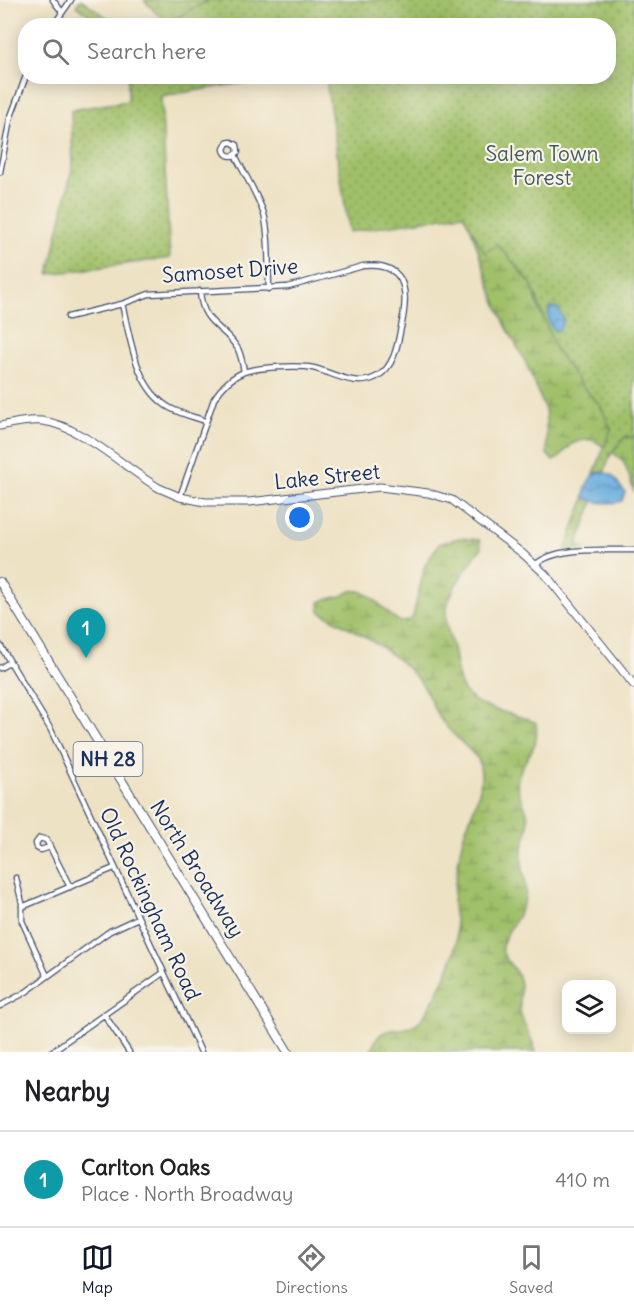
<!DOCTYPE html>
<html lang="en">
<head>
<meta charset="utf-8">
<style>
	:root { --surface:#fff; --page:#f6f6f6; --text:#202124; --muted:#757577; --line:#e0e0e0; --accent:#111827 }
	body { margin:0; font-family:Delius,sans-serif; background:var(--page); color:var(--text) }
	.controls { position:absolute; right:18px; bottom:18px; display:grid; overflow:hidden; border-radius:12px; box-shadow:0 3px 15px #0003 }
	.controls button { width:54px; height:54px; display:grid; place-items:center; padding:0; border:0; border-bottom:2px solid var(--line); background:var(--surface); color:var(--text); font:30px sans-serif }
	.you { position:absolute; left:300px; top:518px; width:21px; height:21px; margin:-15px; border:4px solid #fff; border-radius:50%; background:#1a73e8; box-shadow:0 0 0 9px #1a73e833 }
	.badge { display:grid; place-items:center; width:39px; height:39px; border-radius:50%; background:var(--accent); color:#fff; font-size:20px; font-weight:700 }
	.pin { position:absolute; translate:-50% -50px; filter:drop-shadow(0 2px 3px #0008) }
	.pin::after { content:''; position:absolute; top:32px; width:21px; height:18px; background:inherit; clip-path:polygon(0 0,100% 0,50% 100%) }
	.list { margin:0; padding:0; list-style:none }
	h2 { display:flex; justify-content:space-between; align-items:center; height:78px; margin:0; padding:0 24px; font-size:26px }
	h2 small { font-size:20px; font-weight:400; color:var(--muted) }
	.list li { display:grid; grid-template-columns:39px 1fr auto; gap:18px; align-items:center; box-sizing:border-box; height:96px; padding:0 24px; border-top:2px solid var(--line) }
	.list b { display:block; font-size:22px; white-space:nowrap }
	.list p { margin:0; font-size:20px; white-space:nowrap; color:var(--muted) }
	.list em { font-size:20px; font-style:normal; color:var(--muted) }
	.icon { flex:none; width:33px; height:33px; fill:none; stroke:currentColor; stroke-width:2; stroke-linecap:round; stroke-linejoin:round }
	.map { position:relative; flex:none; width:634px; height:1052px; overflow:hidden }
	.search { position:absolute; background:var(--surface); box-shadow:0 3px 15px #0003; left:18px; right:18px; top:18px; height:66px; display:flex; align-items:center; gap:15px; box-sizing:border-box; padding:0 21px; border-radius:24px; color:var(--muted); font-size:22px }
	.sheet { height:174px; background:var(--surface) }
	nav { display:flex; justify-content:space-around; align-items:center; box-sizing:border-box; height:84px; border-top:2px solid var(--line); background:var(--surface); font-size:16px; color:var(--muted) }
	nav a { display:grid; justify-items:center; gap:3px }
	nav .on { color:var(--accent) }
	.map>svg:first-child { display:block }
	.wetland { fill:url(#wetland-marsh); stroke:#5e7864; stroke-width:1.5 }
	.park { fill:url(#park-dots); stroke:#5e7864; stroke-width:1.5 }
	.water { fill:url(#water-waves); stroke:#426e9e; stroke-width:1.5 }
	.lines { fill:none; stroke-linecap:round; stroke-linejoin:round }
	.street-casing { stroke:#3b4a6d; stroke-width:7 }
	.secondary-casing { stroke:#3b4a6d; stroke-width:9 }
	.primary-casing { stroke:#3b4a6d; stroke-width:10 }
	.street { stroke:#fff; stroke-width:4.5 }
	.secondary { stroke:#fff; stroke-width:7 }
	.primary { stroke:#fff; stroke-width:8 }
	.labels { text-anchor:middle; stroke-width:4.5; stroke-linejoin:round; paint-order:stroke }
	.shield { fill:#f7f3e8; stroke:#5d6a87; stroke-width:1.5 }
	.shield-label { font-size:20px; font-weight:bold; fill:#1b2f5e }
	.park-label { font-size:21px; fill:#435a61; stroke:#f7f3e8 }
	.street-label { font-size:21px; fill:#1b2f5e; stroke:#f7f3e8 }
</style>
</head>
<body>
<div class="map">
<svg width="634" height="1052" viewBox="0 0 634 1052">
	<defs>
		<pattern id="wetland-marsh" width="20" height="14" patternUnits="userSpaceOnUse" patternTransform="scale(1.5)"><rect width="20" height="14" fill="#a0c069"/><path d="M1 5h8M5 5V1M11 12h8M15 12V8" fill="none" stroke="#829c5a"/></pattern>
		<pattern id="park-dots" width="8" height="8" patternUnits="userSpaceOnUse" patternTransform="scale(1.5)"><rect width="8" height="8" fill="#a0c069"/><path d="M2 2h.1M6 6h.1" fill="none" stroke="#829c5a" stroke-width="1.8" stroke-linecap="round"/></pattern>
		<pattern id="water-waves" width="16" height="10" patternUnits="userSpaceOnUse" patternTransform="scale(1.5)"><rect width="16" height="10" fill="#69addf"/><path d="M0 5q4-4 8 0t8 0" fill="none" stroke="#568db8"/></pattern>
	</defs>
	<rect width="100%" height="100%" fill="#f7f3e8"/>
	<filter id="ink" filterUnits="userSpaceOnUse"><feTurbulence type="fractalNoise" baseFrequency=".0167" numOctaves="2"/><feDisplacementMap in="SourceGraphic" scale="12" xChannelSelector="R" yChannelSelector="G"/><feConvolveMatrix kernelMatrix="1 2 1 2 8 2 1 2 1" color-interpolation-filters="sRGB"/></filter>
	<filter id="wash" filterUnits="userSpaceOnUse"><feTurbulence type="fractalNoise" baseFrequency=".008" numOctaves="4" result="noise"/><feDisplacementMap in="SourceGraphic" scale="24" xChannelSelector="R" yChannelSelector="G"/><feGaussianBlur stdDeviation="1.35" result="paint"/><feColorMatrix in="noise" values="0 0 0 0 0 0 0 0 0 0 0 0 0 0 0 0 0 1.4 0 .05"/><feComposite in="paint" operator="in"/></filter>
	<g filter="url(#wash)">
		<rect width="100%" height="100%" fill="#eee2c4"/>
		<!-- wetland -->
		<path class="wetland" d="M 144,0 L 263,0 L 176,25 L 156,13 Z
			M 421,76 L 533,284 C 535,293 536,303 540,311 C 559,354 599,384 634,414 L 634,492 C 631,481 628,470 623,461 C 622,459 595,440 592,440 C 588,439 578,441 574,443 C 565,448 563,458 553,461 L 547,454 L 546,414 L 544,407 L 526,363 L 506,326 L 495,300 L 471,229 L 459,204 Z
			M 459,538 L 480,540 L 481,548 C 469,565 454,584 448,603 C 443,619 449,634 453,648 C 457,665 456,688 472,699 C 490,712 516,713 536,723 C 540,752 524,754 518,778 C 514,792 526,803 528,817 C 530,830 524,840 522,852 C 520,868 528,882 525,898 C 522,914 503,935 502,947 C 502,959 512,964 517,974 C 523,985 519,997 520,1010 C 522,1024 533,1038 536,1052 L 371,1052 C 373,1047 375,1040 379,1036 C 391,1023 410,1038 426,1013 C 438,993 453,966 456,942 C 458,929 454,917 453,905 C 453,888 458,868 460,851 C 464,820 490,790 478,759 C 466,745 446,730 437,714 C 430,702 428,689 417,678 C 391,649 356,631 322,613 L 319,609 L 319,603 C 326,597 333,599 342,596 C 345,595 347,592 350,591 C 377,584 394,638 413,617 L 425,565 L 439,544 Z"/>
		<!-- park -->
		<path class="park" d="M 80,0 L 82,0 L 118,25 L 104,25 L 76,6 Z
			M 209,0 L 634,0 L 634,437 L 625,437 L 611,454 L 578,543 L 579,547 L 583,549 L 565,550 L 611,429 L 600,405 L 582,386 L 555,349 L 532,285 L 498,244 L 485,253 L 463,214 L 349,232 L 327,87 L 328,76 L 608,76 L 608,26 L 161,26 Z
			M 128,77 L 269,77 L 243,83 L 161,96 L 170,258 L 49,274 L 73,164 L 71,110 L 128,101 Z"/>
		<!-- water -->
		<path class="water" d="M 551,307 L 558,308 L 564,320 L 559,330 L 555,331 C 548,324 548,319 549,310 Z
			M 598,472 C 617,472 614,481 625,492 L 622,501 C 610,505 595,503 584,497 C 585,488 589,476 598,472 Z"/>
	</g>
	<g filter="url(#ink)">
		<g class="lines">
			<!-- street casing -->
			<g class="street-casing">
				<path id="street" d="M 53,0 L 62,12
					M 53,26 L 71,0
					M 235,155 C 229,157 225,155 224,149 L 227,143 L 231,142 L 237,145 L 238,152 L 235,155 C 245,175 257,194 264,214 C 270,238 268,265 269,289
					M 0,172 L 10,119 L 26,76
					M 200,291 C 202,326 224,325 238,349 C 241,356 243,365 244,372
					M 122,304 C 131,339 135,388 170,408 C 181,414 194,417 205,421
					M 68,317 L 122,304 L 149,294 L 288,287 L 363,266 C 412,261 408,299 400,332 C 397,348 393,367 378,376 C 357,389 334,373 313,368 C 299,365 258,367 244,372 C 231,377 221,388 214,399 L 180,497
					M 535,565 C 557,545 606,551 634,550
					M 0,645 L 51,730 L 201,1052
					M 0,668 L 10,662
					M 50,847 L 41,850 L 37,848 L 36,843 L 40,838 L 46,840 L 48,843 L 70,887
					M 16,878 L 22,903 L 22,921 L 47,976
					M 22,907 L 114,868
					M 0,1006 L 26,992 L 110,931 L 138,918
					M 104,1014 L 129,1052
					M 51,1052 L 163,973"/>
			</g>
			<!-- secondary casing -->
			<g class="secondary-casing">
				<path id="secondary" d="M 0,426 C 14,423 27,420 42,421 C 80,425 125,468 159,488 L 180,497 L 205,502 L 249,502 L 380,487 L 428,493 L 452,500 L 522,553 L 545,574 L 634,685"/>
			</g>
			<!-- primary casing -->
			<g class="primary-casing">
				<path id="primary" d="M 0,582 L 288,1052"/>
			</g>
			<!-- street -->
			<use href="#street" class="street"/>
			<!-- secondary -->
			<use href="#secondary" class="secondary"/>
			<!-- primary -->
			<use href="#primary" class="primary"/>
		</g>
	</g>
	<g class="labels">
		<!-- shield labels -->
		<rect class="shield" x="73.5" y="742" width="69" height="34" rx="4.5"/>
		<g class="shield-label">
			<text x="108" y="766">NH 28</text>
		</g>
		<!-- park labels -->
		<g class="park-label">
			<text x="542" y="161">Salem Town<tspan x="542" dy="24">Forest</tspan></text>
		</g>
		<!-- street labels -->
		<g class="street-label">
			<text transform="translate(230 271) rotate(-4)" y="7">Samoset Drive</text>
			<text transform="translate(327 477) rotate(-6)" y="7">Lake Street</text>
			<text transform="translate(197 869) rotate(58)" y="7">North Broadway</text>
			<text transform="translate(150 904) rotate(65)" y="7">Old Rockingham Road</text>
		</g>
	</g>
</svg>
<div class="controls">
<button><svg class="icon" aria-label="layers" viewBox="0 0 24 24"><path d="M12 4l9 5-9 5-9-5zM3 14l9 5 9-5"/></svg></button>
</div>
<div class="you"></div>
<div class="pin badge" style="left:86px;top:658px;background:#0f9aa8">1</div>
<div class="search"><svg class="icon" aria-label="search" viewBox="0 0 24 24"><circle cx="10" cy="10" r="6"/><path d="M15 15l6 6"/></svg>Search here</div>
</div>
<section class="sheet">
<h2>Nearby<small></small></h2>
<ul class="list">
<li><span class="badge" style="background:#0f9aa8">1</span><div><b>Carlton Oaks</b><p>Place · North Broadway</p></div><em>410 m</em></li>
</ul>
</section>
<nav>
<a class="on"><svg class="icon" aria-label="map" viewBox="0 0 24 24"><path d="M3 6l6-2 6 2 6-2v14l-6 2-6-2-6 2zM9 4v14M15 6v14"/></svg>Map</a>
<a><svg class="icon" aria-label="directions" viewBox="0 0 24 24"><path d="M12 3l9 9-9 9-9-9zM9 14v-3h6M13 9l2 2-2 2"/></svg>Directions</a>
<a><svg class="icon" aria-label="saved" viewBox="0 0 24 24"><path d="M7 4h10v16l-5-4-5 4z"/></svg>Saved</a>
</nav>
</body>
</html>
